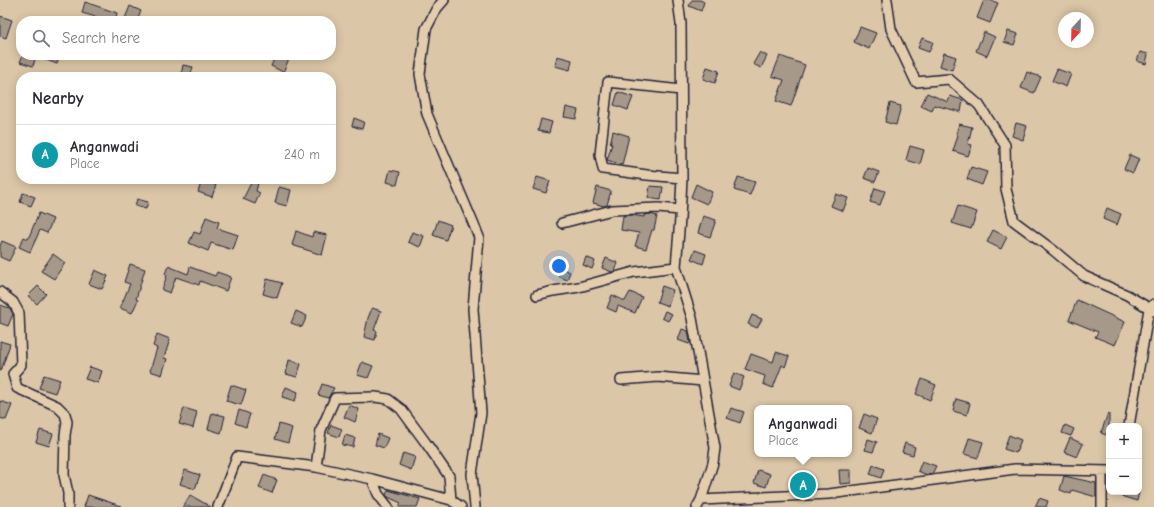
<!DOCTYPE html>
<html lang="en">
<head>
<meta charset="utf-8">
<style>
	:root { --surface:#fff; --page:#f7f7f7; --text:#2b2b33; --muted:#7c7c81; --line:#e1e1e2; --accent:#d1495b }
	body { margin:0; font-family:"Comic Neue",sans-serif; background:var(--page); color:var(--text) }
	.controls { position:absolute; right:12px; bottom:12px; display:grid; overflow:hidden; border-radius:8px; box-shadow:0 2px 10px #0003 }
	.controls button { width:36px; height:36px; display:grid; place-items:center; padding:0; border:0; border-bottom:1px solid var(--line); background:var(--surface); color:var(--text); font:20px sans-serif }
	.compass { position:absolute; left:1058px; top:12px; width:36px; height:36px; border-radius:50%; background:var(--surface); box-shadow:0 2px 10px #0003; rotate:202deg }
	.you { position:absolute; left:559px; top:266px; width:14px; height:14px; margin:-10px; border:3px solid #fff; border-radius:50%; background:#1a73e8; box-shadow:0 0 0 6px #1a73e833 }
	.badge { display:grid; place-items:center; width:26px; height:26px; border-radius:50%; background:var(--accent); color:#fff; font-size:13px; font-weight:700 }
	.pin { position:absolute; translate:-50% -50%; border:2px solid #fff; box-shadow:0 1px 4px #0006 }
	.popup { position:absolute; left:754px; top:405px; width:98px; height:52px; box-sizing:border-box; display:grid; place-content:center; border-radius:8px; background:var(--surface); filter:drop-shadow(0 1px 3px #0005); font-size:13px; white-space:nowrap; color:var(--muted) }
	.popup b { font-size:15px; color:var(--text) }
	.popup::after { content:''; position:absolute; left:50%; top:100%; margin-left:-8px; border:8px solid transparent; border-top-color:var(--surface) }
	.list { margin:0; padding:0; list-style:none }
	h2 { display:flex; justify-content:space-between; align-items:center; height:52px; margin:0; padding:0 16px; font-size:17px }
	h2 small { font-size:13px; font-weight:400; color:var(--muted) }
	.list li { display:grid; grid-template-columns:26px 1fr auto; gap:12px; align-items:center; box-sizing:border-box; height:60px; padding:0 16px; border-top:1px solid var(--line) }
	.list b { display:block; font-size:15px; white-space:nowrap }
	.list p { margin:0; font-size:13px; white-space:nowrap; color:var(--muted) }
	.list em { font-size:13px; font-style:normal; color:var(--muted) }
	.icon { flex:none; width:22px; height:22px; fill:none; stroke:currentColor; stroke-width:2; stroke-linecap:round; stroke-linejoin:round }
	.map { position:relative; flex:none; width:1154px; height:507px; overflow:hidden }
	.search { position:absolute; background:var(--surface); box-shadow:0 2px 10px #0003; left:16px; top:16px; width:320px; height:44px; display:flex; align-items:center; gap:10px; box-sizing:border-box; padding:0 14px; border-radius:16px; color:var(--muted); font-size:15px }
	.panel { position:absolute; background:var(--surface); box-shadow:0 2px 10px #0003; left:16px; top:72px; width:320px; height:112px; border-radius:16px }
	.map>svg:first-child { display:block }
	.building { fill:#a79989; stroke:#22223b }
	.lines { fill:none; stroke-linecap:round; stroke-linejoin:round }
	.minor-casing { stroke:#22223b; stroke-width:12 }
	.minor { stroke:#e3cdac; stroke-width:9 }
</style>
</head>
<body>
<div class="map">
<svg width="1154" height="507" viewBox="0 0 1154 507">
	<rect width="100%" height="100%" fill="#dbc6a7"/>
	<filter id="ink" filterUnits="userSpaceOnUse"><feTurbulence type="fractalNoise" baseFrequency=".025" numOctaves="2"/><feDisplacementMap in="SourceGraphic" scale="8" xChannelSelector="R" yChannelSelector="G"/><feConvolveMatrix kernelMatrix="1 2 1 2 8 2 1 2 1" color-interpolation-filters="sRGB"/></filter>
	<g filter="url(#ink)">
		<!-- building -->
		<path class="building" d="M 692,0 L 700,0 L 704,2 L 701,11 L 689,6 Z
			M 984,0 L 990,0 L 998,3 L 990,23 L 977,18 Z
			M 85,2 L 117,13 L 115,21 L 102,21 L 103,19 L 82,13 Z
			M 130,6 L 141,11 L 137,21 L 124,21 Z
			M 0,16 L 12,20 L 6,38 L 0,36 Z
			M 860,27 L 876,33 L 869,49 L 854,42 Z
			M 1008,31 L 1018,34 L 1014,45 L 1004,42 Z
			M 984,32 L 995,37 L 987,56 L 976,51 Z
			M 922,38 L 933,42 L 929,52 L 918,48 Z
			M 760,52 L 767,56 L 761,68 L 753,64 Z
			M 1140,52 L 1148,54 L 1146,64 L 1137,61 Z
			M 944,53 L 956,57 L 952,70 L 940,66 Z
			M 23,55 L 60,55 L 57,64 L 36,56 L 33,66 L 20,62 Z
			M 276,55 L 285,55 L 290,57 L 283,72 L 271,66 Z
			M 557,56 L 572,60 L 570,70 L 555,66 Z
			M 780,56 L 805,65 L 791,106 L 776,101 L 784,80 L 772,76 Z
			M 183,65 L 193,67 L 190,77 L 181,75 Z
			M 707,67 L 719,71 L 715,83 L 703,79 Z
			M 1057,69 L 1071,74 L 1066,87 L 1052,81 Z
			M 1027,72 L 1041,77 L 1034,93 L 1021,88 Z
			M 618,92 L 633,97 L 628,110 L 614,105 Z
			M 927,93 L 948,102 L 950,96 L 963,100 L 961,112 L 934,105 L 932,111 L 921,106 Z
			M 890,103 L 901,106 L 896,125 L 885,122 Z
			M 566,107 L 578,110 L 576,119 L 564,117 Z
			M 354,118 L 364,122 L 362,129 L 352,126 Z
			M 541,119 L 552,122 L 549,133 L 538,131 Z
			M 1016,123 L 1027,126 L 1023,140 L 1012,136 Z
			M 959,124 L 972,127 L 968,144 L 972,145 L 968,156 L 953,151 L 958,135 L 956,134 Z
			M 613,131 L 629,136 L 622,165 L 607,160 L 612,144 L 610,144 Z
			M 910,146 L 924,150 L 920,164 L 906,160 Z
			M 1130,155 L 1139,159 L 1133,173 L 1124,169 Z
			M 971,167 L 987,172 L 982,185 L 967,179 Z
			M 868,168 L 879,172 L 875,182 L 864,178 Z
			M 390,170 L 400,172 L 397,185 L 387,182 Z
			M 537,177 L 550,181 L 546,193 L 533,189 Z
			M 738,177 L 755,182 L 750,195 L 734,190 Z
			M 253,179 L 259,179 L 256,191 L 260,193 L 255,204 L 243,199 Z
			M 202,180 L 216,185 L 212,197 L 198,192 Z
			M 696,184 L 712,192 L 707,204 L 691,197 Z
			M 650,186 L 663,187 L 661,200 L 648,198 Z
			M 279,187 L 291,190 L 287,206 L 275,203 Z
			M 597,187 L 611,191 L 607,205 L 604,206 L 593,203 Z
			M 875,188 L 885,191 L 880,205 L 870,202 Z
			M 23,193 L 35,197 L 31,206 L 20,202 Z
			M 836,194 L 848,198 L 843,211 L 831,206 Z
			M 137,199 L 148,202 L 146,209 L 135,206 Z
			M 958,206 L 977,212 L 971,229 L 952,223 Z
			M 1107,208 L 1121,214 L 1117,225 L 1103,219 Z
			M 39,213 L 53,219 L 47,233 L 40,230 L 30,252 L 19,247 L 24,237 L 28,239 Z
			M 650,214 L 657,216 L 654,230 L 652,230 L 646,249 L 635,246 L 639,233 L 621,230 L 623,216 L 631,215 L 644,217 L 644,215 Z
			M 703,216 L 716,220 L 710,237 L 698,233 Z
			M 206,217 L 219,222 L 217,228 L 238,235 L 233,250 L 211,243 L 208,251 L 189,243 L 194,232 L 200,234 Z
			M 438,220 L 451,225 L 446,240 L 433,235 Z
			M 993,230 L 1007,237 L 1001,249 L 987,242 Z
			M 296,231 L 312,237 L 313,232 L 327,235 L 322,255 L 292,245 Z
			M 412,232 L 424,236 L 420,247 L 408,242 Z
			M 2,241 L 16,247 L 9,261 L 0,257 L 0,246 Z
			M 695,250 L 706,254 L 703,264 L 691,259 Z
			M 53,254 L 65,263 L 54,279 L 41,271 Z
			M 586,257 L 595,261 L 592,269 L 583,265 Z
			M 606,258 L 618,263 L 615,271 L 612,272 L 602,268 Z
			M 130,264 L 145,269 L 136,299 L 138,300 L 132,313 L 120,308 L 130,284 L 124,282 Z
			M 168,266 L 188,274 L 190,267 L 215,276 L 217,272 L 231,277 L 226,291 L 200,281 L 199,285 L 176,277 L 170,293 L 162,290 L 167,275 L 165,274 Z
			M 561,268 L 570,272 L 567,280 L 558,276 Z
			M 95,270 L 108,276 L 102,289 L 89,284 Z
			M 267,279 L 282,283 L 277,298 L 263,294 Z
			M 38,286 L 46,294 L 37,304 L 28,296 Z
			M 662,286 L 673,290 L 668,306 L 657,302 Z
			M 630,292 L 642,297 L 635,313 L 618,306 L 616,312 L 607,308 L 612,295 L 625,301 Z
			M 1077,300 L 1125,322 L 1115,345 L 1095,337 L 1098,332 L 1069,320 Z
			M 0,305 L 10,308 L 13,314 L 8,326 L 0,323 Z
			M 372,308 L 381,311 L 374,330 L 377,331 L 375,340 L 364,337 L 368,318 Z
			M 296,311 L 307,316 L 302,327 L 291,323 Z
			M 665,311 L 672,314 L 668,321 L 662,318 Z
			M 752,315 L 762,319 L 757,328 L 748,324 Z
			M 682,329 L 688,331 L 690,342 L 689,344 L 678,340 Z
			M 157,334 L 170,339 L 164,358 L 167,359 L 162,375 L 150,371 L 157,348 L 153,346 Z
			M 0,341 L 10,344 L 1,371 L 0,371 Z
			M 776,352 L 789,356 L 785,367 L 782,365 L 773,388 L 763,384 L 765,376 L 745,369 L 751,354 L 773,362 Z
			M 289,360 L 301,364 L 297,377 L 286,374 Z
			M 362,362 L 373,366 L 368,378 L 357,375 Z
			M 90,367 L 102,371 L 98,383 L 85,379 Z
			M 734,373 L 744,377 L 739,390 L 729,386 Z
			M 44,375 L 60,380 L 55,393 L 39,388 Z
			M 922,379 L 936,385 L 930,400 L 916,394 Z
			M 322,384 L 334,388 L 328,398 L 318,395 Z
			M 231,385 L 246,390 L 241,405 L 226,401 Z
			M 286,387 L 298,392 L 295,401 L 282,397 Z
			M 956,399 L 970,403 L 967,415 L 953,411 Z
			M 0,401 L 12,405 L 6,420 L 0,418 Z
			M 349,405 L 359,409 L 355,422 L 344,417 Z
			M 184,408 L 197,412 L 193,428 L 179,424 Z
			M 731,408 L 744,412 L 740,423 L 727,418 Z
			M 239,410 L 250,414 L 246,427 L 235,423 Z
			M 212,413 L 225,416 L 221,433 L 208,429 Z
			M 1108,413 L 1109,414 L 1109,436 L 1101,433 Z
			M 864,414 L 877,419 L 872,433 L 859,428 Z
			M 279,424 L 292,428 L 288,443 L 275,439 Z
			M 331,425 L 342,429 L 339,437 L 328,433 Z
			M 1065,425 L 1074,429 L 1071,436 L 1062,433 Z
			M 40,430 L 53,434 L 49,446 L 36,442 Z
			M 378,434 L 388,438 L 384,448 L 375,445 Z
			M 345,435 L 355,438 L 353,447 L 342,445 Z
			M 1009,435 L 1021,440 L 1016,453 L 1004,449 Z
			M 969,438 L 983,442 L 978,458 L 964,454 Z
			M 1070,438 L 1083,444 L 1077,457 L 1064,452 Z
			M 868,439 L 877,442 L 873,452 L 865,450 Z
			M 905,443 L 915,447 L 913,455 L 902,452 Z
			M 403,453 L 415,457 L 411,470 L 399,465 Z
			M 922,461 L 936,466 L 932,474 L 927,475 L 918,471 Z
			M 873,465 L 884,469 L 881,478 L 870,474 Z
			M 185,470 L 200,475 L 195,489 L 180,484 Z
			M 758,470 L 770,474 L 766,487 L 754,483 Z
			M 839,470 L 851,470 L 851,483 L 840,484 Z
			M 264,475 L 277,480 L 272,493 L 259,488 Z
			M 1064,476 L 1096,483 L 1096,497 L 1072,490 L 1071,494 L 1060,490 Z
			M 813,478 L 815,489 L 793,490 L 792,481 Z
			M 388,490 L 420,499 L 417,507 L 399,507 L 401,503 L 388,497 L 386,495 Z
			M 1114,492 L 1139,492 L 1137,501 L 1114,494 Z
			M 88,495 L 121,506 L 121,507 L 84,507 Z
			M 190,495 L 211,507 L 183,507 Z
			M 1039,498 L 1048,501 L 1046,507 L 1035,507 Z"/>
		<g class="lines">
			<!-- minor casing -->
			<g class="minor-casing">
				<path id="minor" d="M 444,0 L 437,8 L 426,29 L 420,74 L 427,114 L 479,237 L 473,309 L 481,413 L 472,474 L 475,507
					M 678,0 L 681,24 L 682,178 L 680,219 L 676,267 L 692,318 L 715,448 L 713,463 L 701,500
					M 887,0 L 891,29 L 916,82 L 949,79 L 979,105 L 1005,145 L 1006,189 L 1014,221 L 1053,250 L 1084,276 L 1127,295 L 1154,311
					M 681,90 L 608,82 L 600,155 L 603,169 L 647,175 L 682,178
					M 562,223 L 612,210 L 658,208 L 680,210
					M 0,292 L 13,302 L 19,313 L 21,365 L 13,374 L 17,388 L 57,406 L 65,414 L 67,422 L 65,435 L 64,475 L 68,493 L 68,507
					M 537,295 L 553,291 L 579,287 L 634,272 L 676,267
					M 621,380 L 658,377 L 703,381
					M 1129,426 L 1149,309 L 1154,304
					M 316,467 L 321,430 L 335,398 L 375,397 L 388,399 L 401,409 L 426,443 L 449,476 L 451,500
					M 372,479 L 378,494 L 388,507
					M 218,507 L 237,457 L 316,467 L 372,479 L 451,500 L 461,507
					M 697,507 L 701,500 L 829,494 L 1015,469 L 1109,471
					M 1102,507 L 1102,471"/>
			</g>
			<!-- minor -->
			<use href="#minor" class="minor"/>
		</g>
	</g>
</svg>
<div class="controls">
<button>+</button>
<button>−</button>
</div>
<svg class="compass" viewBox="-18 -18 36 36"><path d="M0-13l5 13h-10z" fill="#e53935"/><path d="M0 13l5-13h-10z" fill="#7c7c81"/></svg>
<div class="you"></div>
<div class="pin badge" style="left:803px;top:485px;background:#0f9aa8">A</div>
<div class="popup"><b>Anganwadi</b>Place</div>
<div class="search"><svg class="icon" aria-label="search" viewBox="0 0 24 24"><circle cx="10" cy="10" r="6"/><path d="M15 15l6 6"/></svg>Search here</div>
<section class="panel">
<h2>Nearby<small></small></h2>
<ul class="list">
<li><span class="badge" style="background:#0f9aa8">A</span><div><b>Anganwadi</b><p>Place</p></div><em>240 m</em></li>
</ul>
</section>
</div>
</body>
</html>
